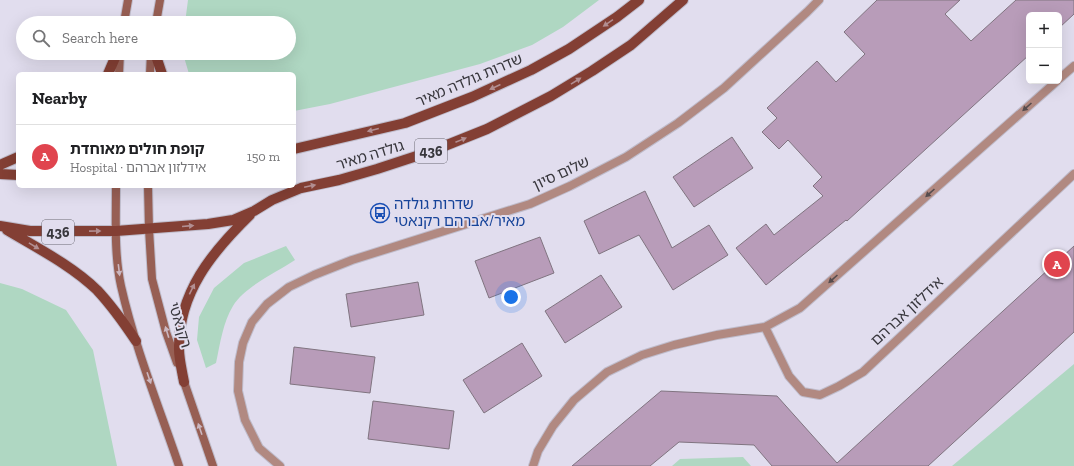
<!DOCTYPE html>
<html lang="en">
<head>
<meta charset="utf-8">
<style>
	:root { --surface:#fff; --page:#f6f6f6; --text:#202124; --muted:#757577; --line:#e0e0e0; --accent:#1a73e8 }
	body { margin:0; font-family:"Zilla Slab","Noto Sans Hebrew",serif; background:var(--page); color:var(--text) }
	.controls { position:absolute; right:12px; top:12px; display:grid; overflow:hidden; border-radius:6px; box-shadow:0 4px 16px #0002 }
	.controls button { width:36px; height:36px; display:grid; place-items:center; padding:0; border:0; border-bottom:1px solid var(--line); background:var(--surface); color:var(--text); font:20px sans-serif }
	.you { position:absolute; left:511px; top:297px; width:14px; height:14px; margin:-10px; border:3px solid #fff; border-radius:50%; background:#1a73e8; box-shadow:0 0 0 6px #1a73e833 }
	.badge { display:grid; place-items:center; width:26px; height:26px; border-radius:50%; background:var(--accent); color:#fff; font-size:13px; font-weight:700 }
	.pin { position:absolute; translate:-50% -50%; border:2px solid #fff; box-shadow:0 1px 4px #0006 }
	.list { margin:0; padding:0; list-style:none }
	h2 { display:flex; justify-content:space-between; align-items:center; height:52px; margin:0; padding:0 16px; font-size:17px }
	h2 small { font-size:13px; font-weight:400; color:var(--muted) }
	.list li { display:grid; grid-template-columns:26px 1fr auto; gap:12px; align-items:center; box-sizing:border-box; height:64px; padding:0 16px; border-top:1px solid var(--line) }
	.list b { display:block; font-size:15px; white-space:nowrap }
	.list p { margin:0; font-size:13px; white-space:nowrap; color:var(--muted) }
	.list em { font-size:13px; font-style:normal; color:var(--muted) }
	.icon { flex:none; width:22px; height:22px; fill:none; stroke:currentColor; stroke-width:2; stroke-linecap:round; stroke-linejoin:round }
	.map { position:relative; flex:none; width:1074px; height:466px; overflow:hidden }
	.search { position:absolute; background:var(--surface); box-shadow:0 4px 16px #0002; left:16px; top:16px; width:280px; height:44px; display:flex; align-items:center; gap:10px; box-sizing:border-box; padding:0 14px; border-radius:22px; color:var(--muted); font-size:15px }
	.panel { position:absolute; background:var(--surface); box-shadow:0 4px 16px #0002; left:16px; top:72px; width:280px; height:116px; border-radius:6px }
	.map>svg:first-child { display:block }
	.green { fill:#afd7c2 }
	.building { fill:#b89cb9; stroke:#807480 }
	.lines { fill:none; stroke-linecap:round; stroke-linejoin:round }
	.street-casing { stroke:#bfbccb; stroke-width:10 }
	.secondary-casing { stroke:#bfbccb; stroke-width:10 }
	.primary-casing { stroke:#bfbccb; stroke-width:12 }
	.street { stroke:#b18981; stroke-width:8 }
	.secondary { stroke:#975f54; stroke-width:8 }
	.primary { stroke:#833f34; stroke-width:10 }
	.oneway { fill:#b28e91 }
	.oneway2 { fill:#564c4e }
	.oneway3 { fill:#cbb7c0 }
	.labels { text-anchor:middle; stroke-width:4; stroke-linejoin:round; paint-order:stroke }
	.shield { fill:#e1ddee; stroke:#6b6972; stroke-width:1 }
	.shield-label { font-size:14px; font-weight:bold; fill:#38373d }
	.street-label { font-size:15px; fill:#38373d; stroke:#e1ddee }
	.transit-label { font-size:15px; fill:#164399; stroke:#e1ddee; text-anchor:start }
</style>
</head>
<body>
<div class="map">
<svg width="1074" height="466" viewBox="0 0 1074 466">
	<rect width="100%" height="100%" fill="#e1ddee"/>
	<!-- green -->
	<path class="green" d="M 188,0 L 599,0 L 563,27 L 532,45 L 480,64 L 330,104 L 294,111 L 294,74 L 189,74 L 184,57 L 184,53 L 289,53 L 289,23 L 185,23 Z
		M 286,246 L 295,260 C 277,272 244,287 233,306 C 223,322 220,344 216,363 L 206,368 L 197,340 L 199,317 L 214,288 L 244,263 Z
		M 0,283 L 22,289 L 66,310 L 93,350 L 117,466 L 0,466 Z
		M 1074,364 L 1074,466 L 952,466 Z
		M 743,457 L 751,466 L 672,466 L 680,459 Z"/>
	<!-- building -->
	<path class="building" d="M 877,0 L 960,0 L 945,14 L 971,41 L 1016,0 L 1074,0 L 1074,14 L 1059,28 L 1059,15 L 1029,15 L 1029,55 L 847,221 L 846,220 L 766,285 L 736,248 L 766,224 L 774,235 L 823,196 L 813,186 L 822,177 L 788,140 L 779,149 L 762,132 L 777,118 L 767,108 L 817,61 L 836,82 L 865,54 L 844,32 Z
		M 732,137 L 753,168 L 694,207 L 673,177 Z
		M 645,191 L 672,248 L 709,225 L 728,255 L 673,290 L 639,235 L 599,254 L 584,221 Z
		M 540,237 L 554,273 L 489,298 L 475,261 Z
		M 1074,246 L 1074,332 L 928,466 L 772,466 L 754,445 L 679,442 L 650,466 L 572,466 L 661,391 L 777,396 L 837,463 Z
		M 601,275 L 622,307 L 565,343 L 545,311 Z
		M 418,282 L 424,315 L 351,327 L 346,294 Z
		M 522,343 L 542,376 L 484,413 L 463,380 Z
		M 294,347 L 375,357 L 370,393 L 290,384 Z
		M 373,401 L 454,411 L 449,449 L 368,439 Z"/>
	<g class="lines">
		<!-- street casing -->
		<g class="street-casing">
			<path id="street" d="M 1059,79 L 1074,66
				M 765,327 L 789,376 L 803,392 L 820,395 L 839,386 L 863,372 L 1074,174
				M 280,466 L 259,448 L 245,420 L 238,391 L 239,362 L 243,343 L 252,322 L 267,304 L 289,287 L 314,275 L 352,260 L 530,204 L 570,186 L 626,157 L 678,123 L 724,88 L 807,12 L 819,0
				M 533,466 L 538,451 L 553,426 L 574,400 L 607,372 L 642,355 L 674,345 L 717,335 L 765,327 L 800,308 L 1057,81"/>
		</g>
		<!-- secondary casing -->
		<g class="secondary-casing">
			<path id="secondary" d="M 124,23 L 128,0
				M 156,23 L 160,0
				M 119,74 L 120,53
				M 150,74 L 151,53
				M 116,186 C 116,219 114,254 121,286 C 135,348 159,407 179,466
				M 148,186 L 149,229 L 152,279 L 166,332 L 177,363
				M 182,376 L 213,466"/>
		</g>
		<!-- primary casing -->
		<g class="primary-casing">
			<path id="primary" d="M 155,53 L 162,74
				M 108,74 L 117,53
				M 294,149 L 405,123 L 472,97 L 531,70 L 569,49 L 617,17 L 639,0
				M 0,165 L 18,157
				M 0,174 L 18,175
				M 0,226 L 30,231 L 116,231 L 208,224 L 233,220 L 254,211 L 272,200 L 301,188 L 339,180 L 377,169 L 432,151 L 487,129 L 551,96 L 592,71 L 631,45 L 683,0
				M 7,230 C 37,248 71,265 97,290 C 112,306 124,323 136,341
				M 184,382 C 182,371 179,359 179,349 C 178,293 212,252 250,215"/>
		</g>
		<!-- street -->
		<use href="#street" class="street"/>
		<!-- secondary -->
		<use href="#secondary" class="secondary"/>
		<!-- primary -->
		<use href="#primary" class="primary"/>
	</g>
	<!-- one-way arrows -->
	<defs><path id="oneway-solid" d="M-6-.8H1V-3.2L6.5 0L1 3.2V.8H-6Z"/></defs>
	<g class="oneway">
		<use href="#oneway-solid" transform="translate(608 23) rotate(146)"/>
		<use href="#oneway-solid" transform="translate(576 81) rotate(-32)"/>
		<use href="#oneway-solid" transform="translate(495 87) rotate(155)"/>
		<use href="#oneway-solid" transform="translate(373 130) rotate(166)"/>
		<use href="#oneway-solid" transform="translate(461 140) rotate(-22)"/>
		<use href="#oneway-solid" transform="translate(310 186) rotate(-12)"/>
		<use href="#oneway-solid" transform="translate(188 226) rotate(-5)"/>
		<use href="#oneway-solid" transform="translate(95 231) rotate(-1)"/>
		<use href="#oneway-solid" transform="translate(34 246) rotate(31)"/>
		<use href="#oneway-solid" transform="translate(192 289) rotate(-64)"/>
	</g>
	<g class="oneway2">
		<use href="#oneway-solid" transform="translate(1027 107) rotate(138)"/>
		<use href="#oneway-solid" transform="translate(930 193) rotate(138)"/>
		<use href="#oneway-solid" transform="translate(833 279) rotate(138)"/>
	</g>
	<g class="oneway3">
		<use href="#oneway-solid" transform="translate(119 270) rotate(83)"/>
		<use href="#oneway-solid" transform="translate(167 332) rotate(-107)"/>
		<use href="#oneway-solid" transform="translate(149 378) rotate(71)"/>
		<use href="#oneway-solid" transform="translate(200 429) rotate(-109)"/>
	</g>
	<!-- icons -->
	<defs>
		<g id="bus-ring" transform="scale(1)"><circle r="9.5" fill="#e1ddee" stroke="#1a4fb4" stroke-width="1.5"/><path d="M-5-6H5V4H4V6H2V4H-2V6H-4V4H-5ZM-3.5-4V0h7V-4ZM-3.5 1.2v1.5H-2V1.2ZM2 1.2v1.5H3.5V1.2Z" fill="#1a4fb4"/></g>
	</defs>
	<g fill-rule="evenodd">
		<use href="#bus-ring" x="380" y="213"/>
	</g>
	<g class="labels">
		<!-- shield labels -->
		<g class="shield">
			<rect x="415" y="139" width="32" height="24" rx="3"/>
			<rect x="42" y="220" width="32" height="24" rx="3"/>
		</g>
		<g class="shield-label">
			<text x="431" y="156">436</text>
			<text x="58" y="237">436</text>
		</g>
		<!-- street labels -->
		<g class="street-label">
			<text transform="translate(469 80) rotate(-23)" y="5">שדרות גולדה מאיר</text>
			<text transform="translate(370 155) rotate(-17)" y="5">גולדה מאיר</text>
			<text transform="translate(561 173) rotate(-25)" y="5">שלום סיון</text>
			<text transform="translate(907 311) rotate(-43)" y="5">אידלזון אברהם</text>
			<text transform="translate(180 325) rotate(73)" y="5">רקנאטי</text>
		</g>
		<!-- transit labels -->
		<g class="transit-label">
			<text x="394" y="209">שדרות גולדה<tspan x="394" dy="17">מאיר/אברהם רקנאטי</tspan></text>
		</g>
	</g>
</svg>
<div class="controls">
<button>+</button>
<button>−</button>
</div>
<div class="you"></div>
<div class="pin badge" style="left:1057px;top:264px;background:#e0444e">A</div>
<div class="search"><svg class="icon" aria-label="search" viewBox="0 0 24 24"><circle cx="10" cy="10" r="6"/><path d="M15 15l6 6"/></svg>Search here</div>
<section class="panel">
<h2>Nearby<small></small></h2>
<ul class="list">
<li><span class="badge" style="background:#e0444e">A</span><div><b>קופת חולים מאוחדת</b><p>Hospital · אידלזון אברהם</p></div><em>150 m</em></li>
</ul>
</section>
</div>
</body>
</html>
